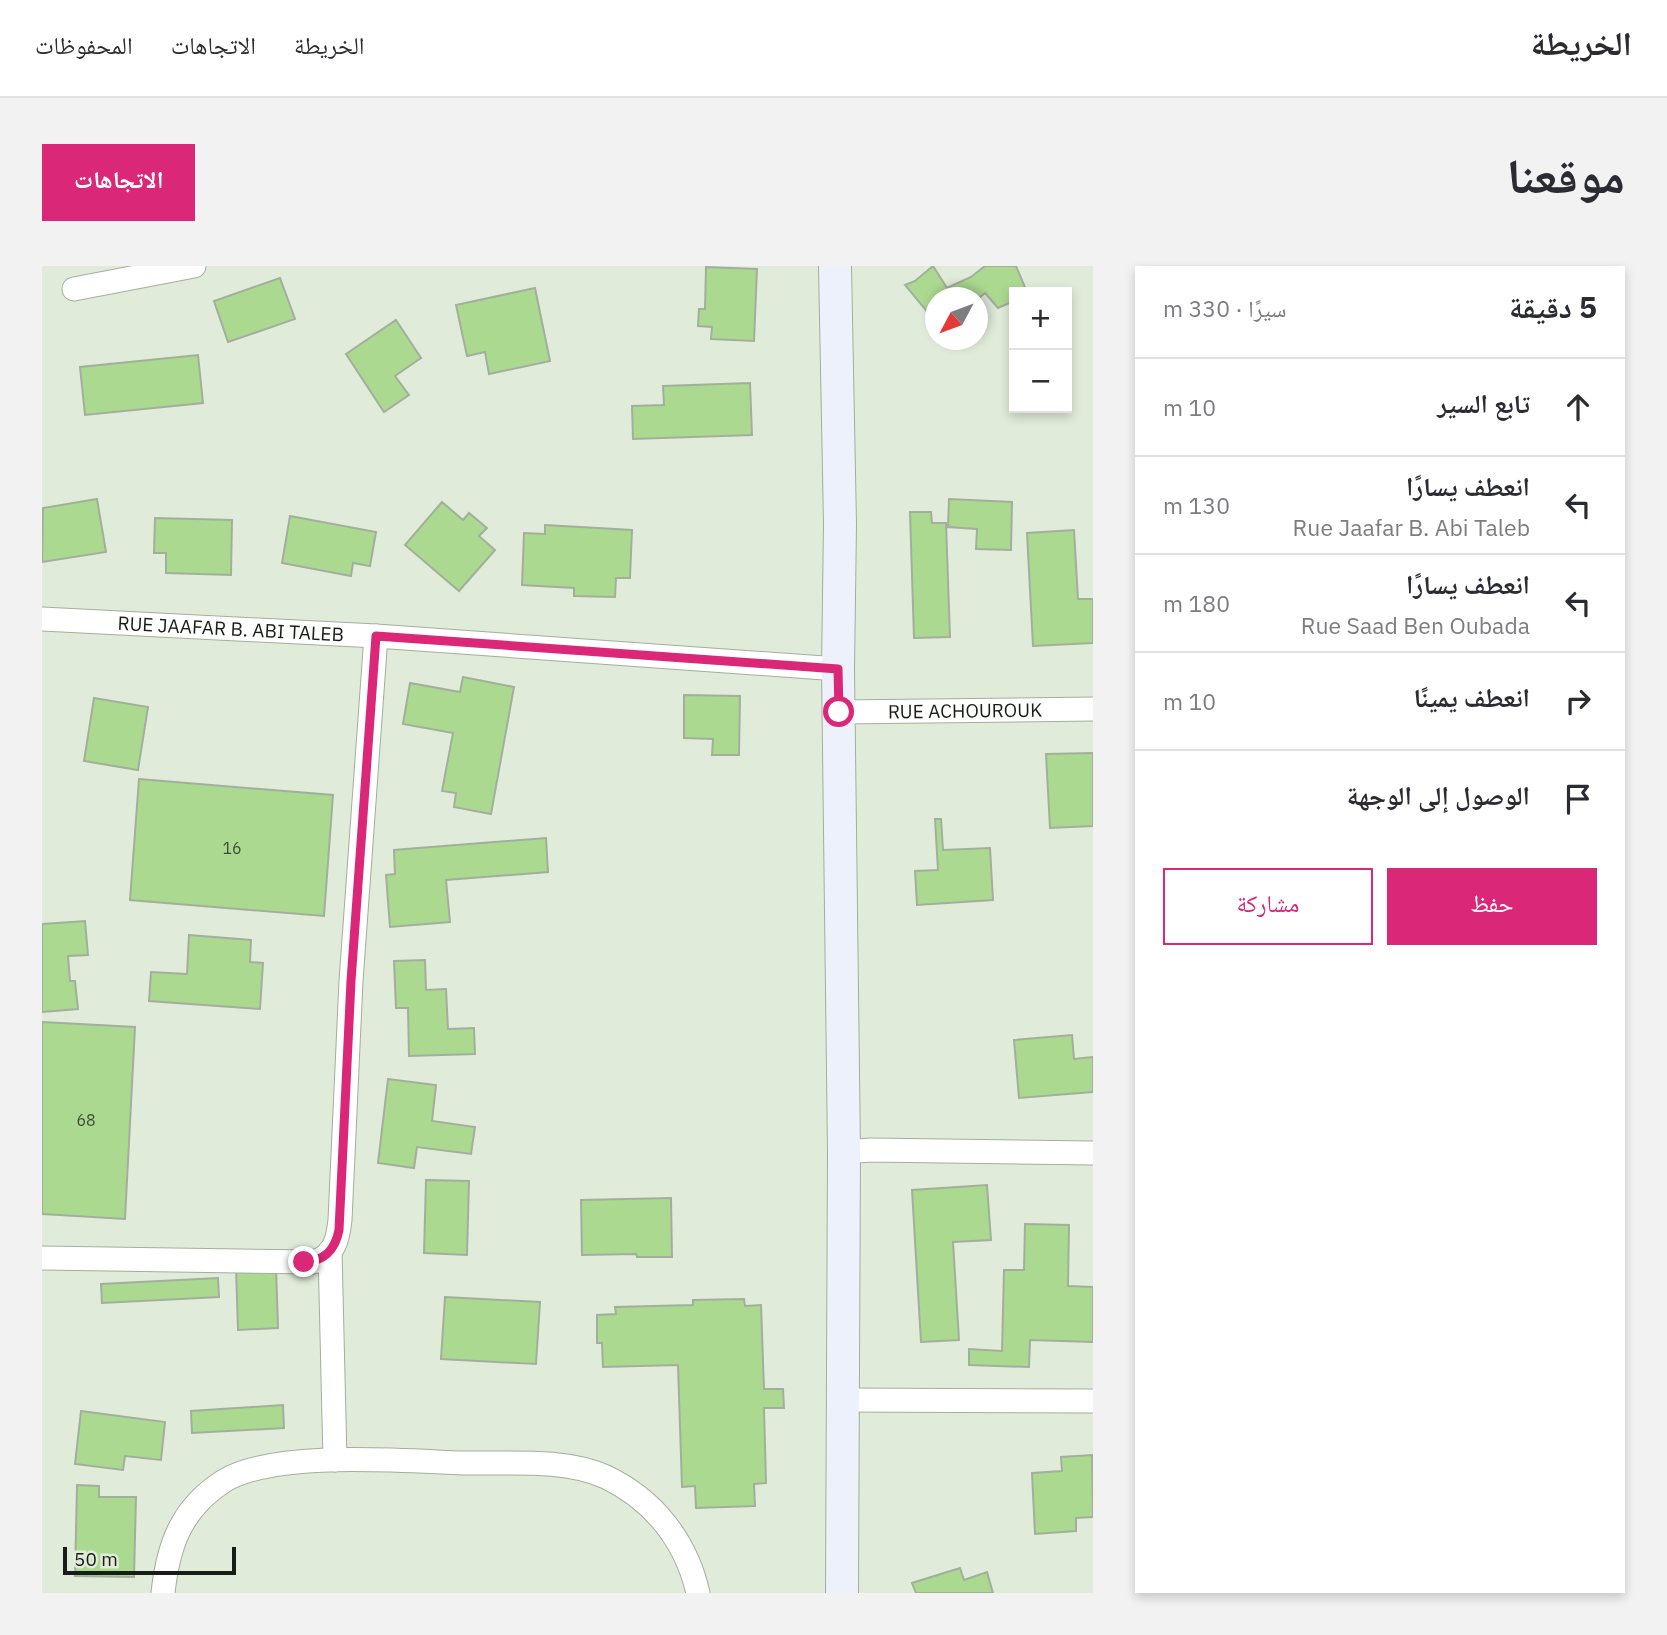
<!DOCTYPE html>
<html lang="ar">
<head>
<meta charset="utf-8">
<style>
	:root { --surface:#fff; --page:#f2f2f3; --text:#2b2b33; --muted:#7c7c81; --line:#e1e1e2; --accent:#db2777 }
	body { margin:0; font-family:"IBM Plex Sans","Noto Naskh Arabic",sans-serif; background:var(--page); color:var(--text); direction:rtl }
	.controls { position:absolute; right:21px; top:21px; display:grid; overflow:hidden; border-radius:0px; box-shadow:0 4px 10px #0003 }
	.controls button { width:63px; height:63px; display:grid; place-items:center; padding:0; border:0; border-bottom:2px solid var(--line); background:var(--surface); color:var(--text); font:35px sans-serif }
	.compass { position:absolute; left:883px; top:21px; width:63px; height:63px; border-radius:50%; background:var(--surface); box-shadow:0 4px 10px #0003; rotate:229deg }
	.scale { position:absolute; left:21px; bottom:18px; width:173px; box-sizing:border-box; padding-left:7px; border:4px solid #191d17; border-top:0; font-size:19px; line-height:24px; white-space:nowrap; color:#191d17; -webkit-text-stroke:5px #e0ecd9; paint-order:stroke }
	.stop { position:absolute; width:21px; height:21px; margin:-16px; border:5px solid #db2777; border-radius:50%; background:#fff }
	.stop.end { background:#db2777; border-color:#fff; box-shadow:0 2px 7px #0008 }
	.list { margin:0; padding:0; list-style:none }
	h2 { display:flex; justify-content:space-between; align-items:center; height:91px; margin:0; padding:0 28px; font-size:30px }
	h2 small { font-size:23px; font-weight:400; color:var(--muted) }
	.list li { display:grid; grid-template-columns:46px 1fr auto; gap:21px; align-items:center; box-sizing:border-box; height:98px; padding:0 28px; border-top:2px solid var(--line) }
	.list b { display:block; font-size:26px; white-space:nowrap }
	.list p { margin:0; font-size:23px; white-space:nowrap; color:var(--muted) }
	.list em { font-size:23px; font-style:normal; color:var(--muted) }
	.actions { display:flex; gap:14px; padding:21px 28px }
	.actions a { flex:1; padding:16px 0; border:2px solid var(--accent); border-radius:0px; text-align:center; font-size:24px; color:var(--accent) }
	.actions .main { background:var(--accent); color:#fff }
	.icon { flex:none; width:38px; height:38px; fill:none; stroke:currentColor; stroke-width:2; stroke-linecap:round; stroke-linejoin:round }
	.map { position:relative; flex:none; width:1051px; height:1327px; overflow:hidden; direction:ltr; border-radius:0px }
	header { display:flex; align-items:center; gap:42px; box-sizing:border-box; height:98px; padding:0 35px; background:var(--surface); border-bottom:2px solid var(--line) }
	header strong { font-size:33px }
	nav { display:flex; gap:38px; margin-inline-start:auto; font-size:24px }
	.intro { display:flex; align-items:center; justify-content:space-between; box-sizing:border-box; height:168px; padding:0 42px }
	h1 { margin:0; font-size:49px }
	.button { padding:18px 32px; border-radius:0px; background:var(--accent); color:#fff; font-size:24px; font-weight:700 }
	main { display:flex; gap:42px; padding:0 42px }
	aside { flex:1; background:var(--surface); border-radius:0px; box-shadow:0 4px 10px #0003 }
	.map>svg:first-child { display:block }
	.building { fill:#acd990; stroke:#a3af9d; stroke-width:2 }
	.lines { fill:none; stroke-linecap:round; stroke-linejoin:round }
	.street-casing { stroke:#a3ae9c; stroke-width:25 }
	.secondary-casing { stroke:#a3ae9c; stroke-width:34 }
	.street { stroke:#fff; stroke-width:23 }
	.secondary { stroke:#edf1fb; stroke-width:32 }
	.route { stroke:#db2777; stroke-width:9 }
	.labels { text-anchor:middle; stroke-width:7; stroke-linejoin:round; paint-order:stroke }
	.number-label { font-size:16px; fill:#3e4c35 }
	.street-label { font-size:19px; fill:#191d17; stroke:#e0ecd9 }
</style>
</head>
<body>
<header>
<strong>الخريطة</strong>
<nav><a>الخريطة</a><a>الاتجاهات</a><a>المحفوظات</a></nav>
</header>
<div class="intro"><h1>موقعنا</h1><a class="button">الاتجاهات</a></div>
<main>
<aside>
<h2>5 دقيقة<small>سيرًا · 330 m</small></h2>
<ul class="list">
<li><svg class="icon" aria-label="ahead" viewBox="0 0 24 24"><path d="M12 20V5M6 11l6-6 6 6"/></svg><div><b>تابع السير</b></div><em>10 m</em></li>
<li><svg class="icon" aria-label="left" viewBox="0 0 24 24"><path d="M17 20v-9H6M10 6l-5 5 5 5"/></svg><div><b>انعطف يسارًا</b><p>Rue Jaafar B. Abi Taleb</p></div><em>130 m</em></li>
<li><svg class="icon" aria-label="left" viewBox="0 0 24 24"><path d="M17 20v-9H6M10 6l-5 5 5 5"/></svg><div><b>انعطف يسارًا</b><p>Rue Saad Ben Oubada</p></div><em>180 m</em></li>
<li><svg class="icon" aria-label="right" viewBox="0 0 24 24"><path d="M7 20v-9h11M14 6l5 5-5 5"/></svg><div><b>انعطف يمينًا</b></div><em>10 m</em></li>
<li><svg class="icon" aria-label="arrive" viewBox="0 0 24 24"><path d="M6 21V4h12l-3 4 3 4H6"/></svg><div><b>الوصول إلى الوجهة</b></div></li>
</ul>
<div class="actions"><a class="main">حفظ</a><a>مشاركة</a></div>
</aside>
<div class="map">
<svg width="1051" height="1327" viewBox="0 0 1051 1327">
	<rect width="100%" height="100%" fill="#e0ecd9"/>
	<!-- building -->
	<path class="building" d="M 891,0 L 905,22 L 929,11 L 943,0 L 974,0 L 985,26 L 972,26 L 972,35 L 956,42 L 943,27 L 936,33 L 894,32 L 892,54 L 863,19 L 873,15 Z
		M 664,1 L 715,3 L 712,75 L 669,73 L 670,61 L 656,60 L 657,43 L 663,43 Z
		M 238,12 L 253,53 L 186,76 L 172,35 Z
		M 493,22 L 508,95 L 447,108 L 443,86 L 425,90 L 414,39 Z
		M 354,54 L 379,92 L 353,110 L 367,129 L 342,146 L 304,88 Z
		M 156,89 L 161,137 L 43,149 L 38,101 Z
		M 708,117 L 710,169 L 591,173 L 590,140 L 622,139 L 621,120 Z
		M 55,233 L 64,286 L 0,296 L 1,242 Z
		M 907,233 L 970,236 L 969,284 L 934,283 L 935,263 L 906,261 Z
		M 400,236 L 421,254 L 427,247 L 445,262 L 437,270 L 453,284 L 417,325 L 363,279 Z
		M 868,246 L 889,246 L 890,257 L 904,257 L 908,371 L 872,372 Z
		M 248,250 L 334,266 L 328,300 L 311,297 L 309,310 L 240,297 Z
		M 113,252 L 190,254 L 189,309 L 124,307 L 124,287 L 112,287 Z
		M 503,259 L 590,264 L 588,312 L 574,312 L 573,331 L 532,330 L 532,322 L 480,319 L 482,267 L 503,268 Z
		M 1032,264 L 1036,333 L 1051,333 L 1051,377 L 991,380 L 985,267 Z
		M 421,411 L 472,421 L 449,548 L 412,541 L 414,527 L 400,525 L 411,467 L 361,458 L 368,417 L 418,426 Z
		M 642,429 L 698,430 L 697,489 L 670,489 L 671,473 L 642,472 Z
		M 52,432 L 106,441 L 96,504 L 42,495 Z
		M 1051,487 L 1051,560 L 1008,562 L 1004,488 Z
		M 97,513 L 291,529 L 282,650 L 88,634 Z
		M 893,553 L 899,553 L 901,584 L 948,582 L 951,634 L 875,639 L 873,605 L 896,604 Z
		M 504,572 L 506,606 L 404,614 L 408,656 L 348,661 L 344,609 L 353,608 L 352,584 Z
		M 43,655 L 46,689 L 26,690 L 28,715 L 33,715 L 36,743 L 0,746 L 0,658 Z
		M 147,669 L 209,674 L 208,696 L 221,697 L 218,743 L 107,735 L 109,706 L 145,708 Z
		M 383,694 L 384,724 L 404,723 L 406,763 L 432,762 L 433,788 L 367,790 L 366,742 L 354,742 L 352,695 Z
		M 0,756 L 93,761 L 83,953 L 0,948 Z
		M 1030,769 L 1032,793 L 1051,791 L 1051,826 L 977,832 L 972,774 Z
		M 346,813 L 394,819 L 390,855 L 433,861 L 429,888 L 375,881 L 372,902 L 336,897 Z
		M 384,914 L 427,915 L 425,989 L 382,987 Z
		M 945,919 L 949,974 L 911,976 L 917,1074 L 879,1076 L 870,924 Z
		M 629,932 L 630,991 L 595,991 L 594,988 L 540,989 L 539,934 Z
		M 983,958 L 1027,959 L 1026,1020 L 1051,1021 L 1051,1076 L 988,1074 L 987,1101 L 927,1099 L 927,1083 L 960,1085 L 962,1004 L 982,1004 Z
		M 234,1000 L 236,1062 L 196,1064 L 194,1001 Z
		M 176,1012 L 177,1031 L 60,1037 L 59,1018 Z
		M 403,1031 L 498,1036 L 494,1098 L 399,1093 Z
		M 702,1033 L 703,1040 L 719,1039 L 722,1123 L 741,1123 L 742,1142 L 722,1142 L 724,1217 L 712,1218 L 713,1240 L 654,1242 L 653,1220 L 640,1221 L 636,1099 L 561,1101 L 560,1077 L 555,1077 L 555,1049 L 574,1048 L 573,1041 L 651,1039 L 651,1034 Z
		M 241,1139 L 242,1162 L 150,1167 L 149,1145 Z
		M 39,1145 L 123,1156 L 119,1194 L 83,1190 L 81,1204 L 33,1198 Z
		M 1050,1189 L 1051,1251 L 1034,1252 L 1034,1265 L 993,1268 L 990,1207 L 1020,1205 L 1019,1191 Z
		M 35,1219 L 57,1220 L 57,1231 L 94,1231 L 92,1311 L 33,1310 Z
		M 918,1302 L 922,1314 L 945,1306 L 951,1327 L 874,1327 L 870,1317 Z"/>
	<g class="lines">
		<!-- street casing -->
		<g class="street-casing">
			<g id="street">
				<path d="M 32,23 L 152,0"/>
				<path id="s1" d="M 0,353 L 334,370 L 796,403"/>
				<path id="s2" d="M 797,446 L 1051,443"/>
				<path d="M 802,886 L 829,884 L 1051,887"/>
				<path d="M 288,985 L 293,1194"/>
				<path d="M 0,992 L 271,996 C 292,991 296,973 298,954 L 309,715 L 334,370"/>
				<path d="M 801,1134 L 1051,1135"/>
				<path d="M 121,1327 C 126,1280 139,1242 182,1215 C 232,1184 362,1195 422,1197 C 467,1198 522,1192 564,1211 C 612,1234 644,1275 656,1327"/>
			</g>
		</g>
		<!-- secondary casing -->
		<g class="secondary-casing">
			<path id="secondary" d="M 793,0 L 798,258 L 796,403 L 802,886 L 800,1327"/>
		</g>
		<!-- street -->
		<use href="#street" class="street"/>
		<!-- secondary -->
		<use href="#secondary" class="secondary"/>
	</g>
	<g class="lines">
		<!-- route -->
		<path class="route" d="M 262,996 C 283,995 293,984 297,964 L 309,715 L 334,370 L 796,403 L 797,446"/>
	</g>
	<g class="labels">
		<!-- number labels -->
		<g class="number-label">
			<text x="190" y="588">16</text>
			<text x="44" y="860">68</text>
		</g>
		<!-- street labels -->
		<g class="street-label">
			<text dy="7" stroke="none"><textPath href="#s1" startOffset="189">RUE JAAFAR B. ABI TALEB</textPath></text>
			<text dy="7" stroke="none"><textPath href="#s2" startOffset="126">RUE ACHOUROUK</textPath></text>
		</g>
	</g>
</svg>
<div class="controls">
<button>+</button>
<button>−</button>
</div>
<svg class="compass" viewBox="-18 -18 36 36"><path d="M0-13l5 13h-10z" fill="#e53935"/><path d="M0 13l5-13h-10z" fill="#7c7c81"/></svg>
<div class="scale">50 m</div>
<div class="stop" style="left:797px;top:446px"></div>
<div class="stop end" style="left:262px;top:996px"></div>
</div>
</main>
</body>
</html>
